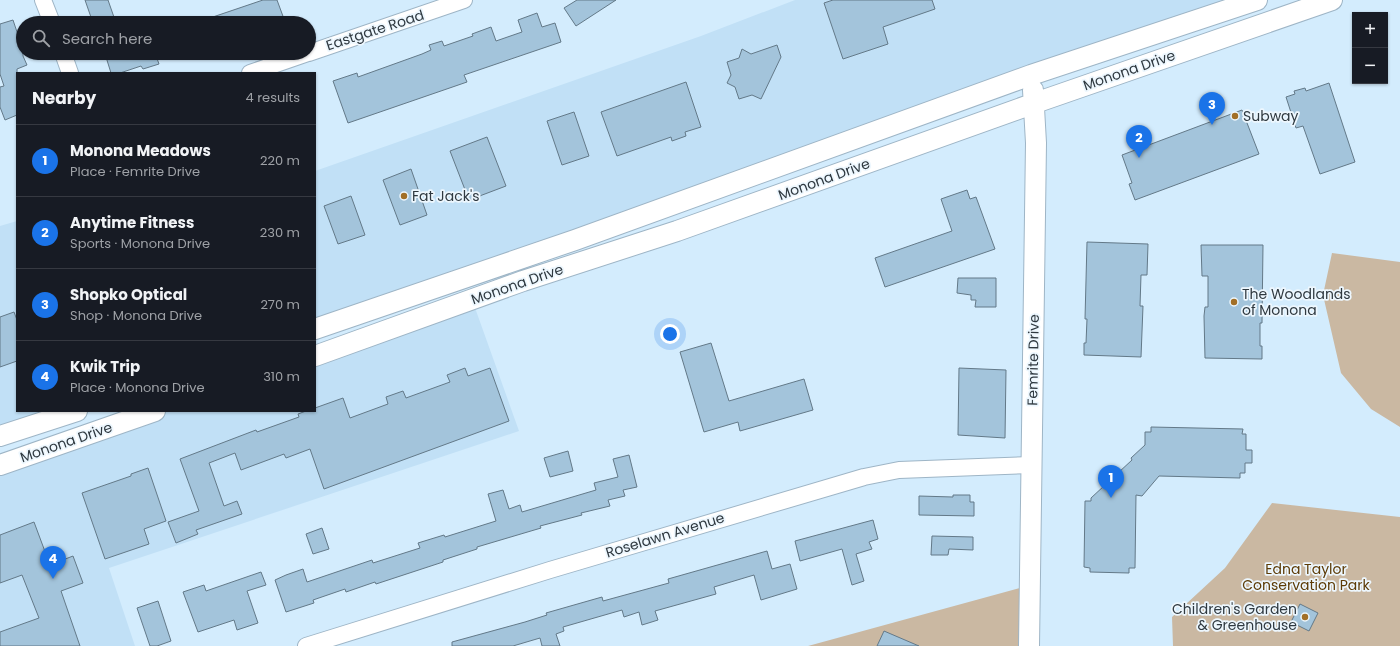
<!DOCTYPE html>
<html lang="en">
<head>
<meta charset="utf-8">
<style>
	:root { --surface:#171b24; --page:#242831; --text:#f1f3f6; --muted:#9ea1a6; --line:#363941; --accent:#1a73e8 }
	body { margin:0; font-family:Poppins,sans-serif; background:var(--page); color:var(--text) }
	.controls { position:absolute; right:12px; top:12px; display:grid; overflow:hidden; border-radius:0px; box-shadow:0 1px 3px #0004 }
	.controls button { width:36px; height:36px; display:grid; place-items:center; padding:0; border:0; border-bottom:1px solid var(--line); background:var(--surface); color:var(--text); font:20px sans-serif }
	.you { position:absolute; left:670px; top:334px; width:14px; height:14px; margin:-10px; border:3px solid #fff; border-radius:50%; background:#1a73e8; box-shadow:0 0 0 6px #1a73e833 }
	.badge { display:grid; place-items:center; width:26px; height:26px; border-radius:50%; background:var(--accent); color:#fff; font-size:13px; font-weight:700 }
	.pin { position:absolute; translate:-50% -33px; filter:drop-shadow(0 1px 2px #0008) }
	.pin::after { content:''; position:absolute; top:21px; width:14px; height:12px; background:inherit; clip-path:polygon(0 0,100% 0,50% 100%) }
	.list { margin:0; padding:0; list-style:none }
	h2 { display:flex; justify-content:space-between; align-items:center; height:52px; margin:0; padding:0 16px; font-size:17px }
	h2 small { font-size:13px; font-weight:400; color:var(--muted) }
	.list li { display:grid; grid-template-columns:26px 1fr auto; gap:12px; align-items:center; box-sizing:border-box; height:72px; padding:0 16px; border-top:1px solid var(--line) }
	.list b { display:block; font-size:15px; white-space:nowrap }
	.list p { margin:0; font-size:13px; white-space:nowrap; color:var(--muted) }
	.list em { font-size:13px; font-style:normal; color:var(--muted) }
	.icon { flex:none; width:22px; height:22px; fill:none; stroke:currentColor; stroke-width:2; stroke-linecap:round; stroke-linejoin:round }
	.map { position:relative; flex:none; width:1400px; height:646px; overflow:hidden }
	.search { position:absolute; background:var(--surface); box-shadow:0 1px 3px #0004; left:16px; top:16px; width:300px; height:44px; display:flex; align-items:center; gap:10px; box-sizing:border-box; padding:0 14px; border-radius:22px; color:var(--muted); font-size:15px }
	.panel { position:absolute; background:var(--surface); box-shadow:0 1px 3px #0004; left:16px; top:72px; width:300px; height:340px; border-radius:0px }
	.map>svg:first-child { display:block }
	.built { fill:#c1e0f6 }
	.green { fill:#cab8a2 }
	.building { fill:#a3c4db; stroke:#637988 }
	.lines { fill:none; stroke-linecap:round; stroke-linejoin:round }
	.minor-casing { stroke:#9eb5c6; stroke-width:18 }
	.tertiary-casing { stroke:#9eb5c6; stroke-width:22 }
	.minor { stroke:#fff; stroke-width:16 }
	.tertiary { stroke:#fff; stroke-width:20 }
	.poi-dot { fill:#a26f26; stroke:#edf7fe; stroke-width:1.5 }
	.labels { text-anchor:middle; stroke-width:3.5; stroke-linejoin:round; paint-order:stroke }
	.street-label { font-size:14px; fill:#2f3940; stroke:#edf7fe }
	.poi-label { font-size:14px; fill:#2f3940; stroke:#edf7fe; text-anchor:start }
	.park-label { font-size:14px; fill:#5d3b06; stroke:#edf7fe }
</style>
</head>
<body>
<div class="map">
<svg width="1400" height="646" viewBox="0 0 1400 646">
	<rect width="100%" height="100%" fill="#d3ecfd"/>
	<!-- built -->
	<path class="built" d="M 795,0 L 1257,0 L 315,329 L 315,171 L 701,36 Z
		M 17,221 L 17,411 L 49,411 L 0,436 L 0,226 Z
		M 474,305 L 519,431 L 109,568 L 135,646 L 0,646 L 0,465 L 155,411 L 315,411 L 315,356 Z"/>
	<!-- green -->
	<path class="green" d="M 1332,253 L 1400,262 L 1400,427 L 1371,409 L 1341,373 L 1323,295 Z
		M 1272,503 L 1400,517 L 1400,646 L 1173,646 L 1172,617 L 1225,568 Z
		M 1020,588 L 1022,646 L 808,646 Z"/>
	<!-- building -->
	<path class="building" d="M 85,0 L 108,0 L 116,23 L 93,23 Z
		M 263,0 L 277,0 L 284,19 L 272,23 L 202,23 L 201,21 Z
		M 577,0 L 616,0 L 576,26 L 564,8 Z
		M 833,0 L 932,0 L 935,9 L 883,27 L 888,44 L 843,59 L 824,3 Z
		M 537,13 L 542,27 L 555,23 L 561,42 L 464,75 L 467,82 L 348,123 L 333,81 L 357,73 L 358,77 L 422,54 L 431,50 L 429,45 L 442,41 L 444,46 L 473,36 L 472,34 L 491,27 L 496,41 L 522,32 L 518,20 Z
		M 13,20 L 19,38 L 23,36 L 23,56 L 27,65 L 17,69 L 17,115 L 5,120 L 0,107 L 0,87 L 4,86 L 0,74 L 0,24 Z
		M 777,45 L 781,57 L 761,99 L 752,95 L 739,99 L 735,87 L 727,83 L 731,75 L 727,62 L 739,58 L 742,49 L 751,54 Z
		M 119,53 L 155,53 L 159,64 L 143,69 L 141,66 L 120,73 L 111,73 L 106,57 Z
		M 686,82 L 701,127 L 685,132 L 686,136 L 672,141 L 671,137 L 617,156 L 601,112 Z
		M 1329,83 L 1355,162 L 1320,174 L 1303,126 L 1296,128 L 1286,97 L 1295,94 L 1294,91 L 1305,88 L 1306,91 Z
		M 1242,110 L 1259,154 L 1135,200 L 1129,184 L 1132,183 L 1122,155 Z
		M 574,112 L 589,156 L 562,165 L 547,121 Z
		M 487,137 L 506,186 L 469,200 L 450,151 Z
		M 411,169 L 427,215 L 400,225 L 383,180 Z
		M 967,190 L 970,199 L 976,197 L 995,249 L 885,287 L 875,258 L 952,231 L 941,199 Z
		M 351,196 L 365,235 L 338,244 L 324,206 Z
		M 1087,242 L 1148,244 L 1147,275 L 1141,275 L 1140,306 L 1143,306 L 1141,357 L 1084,355 L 1084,343 L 1086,343 L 1087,319 L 1085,319 Z
		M 1201,245 L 1263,245 L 1262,323 L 1260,323 L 1260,346 L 1262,346 L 1262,359 L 1205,358 L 1204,316 L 1205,307 L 1208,307 L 1208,276 L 1202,276 Z
		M 958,278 L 996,278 L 996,307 L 975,307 L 976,300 L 971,300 L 971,295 L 957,293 Z
		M 14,312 L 17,320 L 17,361 L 0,367 L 0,317 Z
		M 711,343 L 729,401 L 804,379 L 813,410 L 740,431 L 738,422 L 704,432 L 680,352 Z
		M 465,368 L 468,376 L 490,368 L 509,421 L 324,489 L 310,449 L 286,458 L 284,454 L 241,470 L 235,453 L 209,463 L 224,506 L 237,501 L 242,514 L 196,530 L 198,534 L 176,543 L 168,522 L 199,511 L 180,459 L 256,430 L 257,432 L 299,417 L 298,414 L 306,411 L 315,411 L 315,408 L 343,398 L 350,418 L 388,404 L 386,397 L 403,391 L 406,398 L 450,382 L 447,375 Z
		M 959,368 L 1006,370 L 1005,438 L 958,435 Z
		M 1151,427 L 1243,429 L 1242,434 L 1246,434 L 1246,450 L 1252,450 L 1252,463 L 1245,463 L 1245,473 L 1240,473 L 1240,478 L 1159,476 L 1142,496 L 1136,495 L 1135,568 L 1129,568 L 1129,573 L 1090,572 L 1090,568 L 1084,567 L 1085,501 L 1091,501 L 1091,498 L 1132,460 L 1131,458 L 1145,445 L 1145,432 L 1151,432 Z
		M 568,451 L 573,471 L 550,477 L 544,458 Z
		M 629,455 L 637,487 L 623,490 L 625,496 L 608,500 L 610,506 L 581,513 L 582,515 L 540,526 L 541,528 L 477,547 L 477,549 L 443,560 L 443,562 L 376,584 L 375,582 L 346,592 L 345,589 L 313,600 L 314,603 L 286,612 L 275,580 L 286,575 L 303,569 L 307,582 L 372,560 L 373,563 L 420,548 L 418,543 L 444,535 L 445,537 L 496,521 L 488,494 L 503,490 L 509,509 L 520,505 L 522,512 L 596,490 L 594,483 L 618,477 L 613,459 Z
		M 148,468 L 166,521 L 144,529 L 149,544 L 105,559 L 82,493 L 131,476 L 131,474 Z
		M 953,495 L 970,495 L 970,502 L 974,502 L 974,516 L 919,515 L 919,496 L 953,497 Z
		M 873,520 L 878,539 L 869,542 L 872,549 L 856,554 L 864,581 L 852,585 L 842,549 L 800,561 L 795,541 Z
		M 34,522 L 50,565 L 73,556 L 83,583 L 61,591 L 80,646 L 0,646 L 0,632 L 39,618 L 22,575 L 0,583 L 0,535 Z
		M 322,528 L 329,549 L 313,554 L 306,534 Z
		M 932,536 L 973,537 L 973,550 L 949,549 L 948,555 L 931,555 Z
		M 767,551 L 772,569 L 790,564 L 797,589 L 761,600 L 754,575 L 714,587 L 716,594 L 655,611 L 658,620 L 642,625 L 639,612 L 624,617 L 622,610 L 563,627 L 564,631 L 556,634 L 560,646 L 542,646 L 540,638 L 513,646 L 452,646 L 452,642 L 525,622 L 547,615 L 546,613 L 602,597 L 603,601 L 669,583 L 668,579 Z
		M 261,572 L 266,585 L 247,591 L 258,623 L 237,630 L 234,620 L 198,632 L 183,592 L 204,585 L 206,591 Z
		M 158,601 L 171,641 L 157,646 L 150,646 L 137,608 Z
		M 1300,604 L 1318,613 L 1309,631 L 1291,622 Z
		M 884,631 L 919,646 L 877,646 Z"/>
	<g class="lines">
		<!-- minor casing -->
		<g class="minor-casing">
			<path id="minor" d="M 43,0 L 52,23
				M 63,53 L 70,73
				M 309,53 L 464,0
				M 250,73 L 308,53
				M 306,646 L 550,570 L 864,477 L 899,470 L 1032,465"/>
		</g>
		<!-- tertiary casing -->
		<g class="tertiary-casing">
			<path id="tertiary" d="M 315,329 L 575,240 L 1031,75 L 1257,0
				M 315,356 L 523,281 L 677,231 L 1035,103 L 1332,0
				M 0,436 L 77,411
				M 0,465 L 155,411
				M 1029,646 L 1036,143 L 1033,90"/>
		</g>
		<!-- minor -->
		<use href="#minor" class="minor"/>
		<!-- tertiary -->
		<use href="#tertiary" class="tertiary"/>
	</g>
	<!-- markers -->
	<g class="poi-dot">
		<circle cx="1235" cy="116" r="4"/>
		<circle cx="404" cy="196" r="4"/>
		<circle cx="1234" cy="302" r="4"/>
		<circle cx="1305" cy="617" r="4"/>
	</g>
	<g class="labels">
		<!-- street labels -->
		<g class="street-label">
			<text transform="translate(375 30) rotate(-18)" y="5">Eastgate Road</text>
			<text transform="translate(1129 70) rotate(-19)" y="5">Monona Drive</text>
			<text transform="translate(824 179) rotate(-20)" y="5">Monona Drive</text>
			<text transform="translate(517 284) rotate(-19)" y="5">Monona Drive</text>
			<text transform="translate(1033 360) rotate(-89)" y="5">Femrite Drive</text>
			<text transform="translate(66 442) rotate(-19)" y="5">Monona Drive</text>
			<text transform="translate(665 535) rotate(-17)" y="5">Roselawn Avenue</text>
		</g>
		<!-- poi labels -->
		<g class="poi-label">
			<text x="1243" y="121">Subway</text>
			<text x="412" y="201">Fat Jack's</text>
			<text x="1242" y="299">The Woodlands<tspan x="1242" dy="16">of Monona</tspan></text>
			<text x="1297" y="614" text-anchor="end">Children's Garden<tspan x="1297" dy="16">&amp; Greenhouse</tspan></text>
		</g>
		<!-- park labels -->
		<g class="park-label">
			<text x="1306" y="574">Edna Taylor<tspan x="1306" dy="16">Conservation Park</tspan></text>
		</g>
	</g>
</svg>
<div class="controls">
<button>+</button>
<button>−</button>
</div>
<div class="you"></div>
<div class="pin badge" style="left:1111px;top:498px">1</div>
<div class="pin badge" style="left:1139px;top:158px">2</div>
<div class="pin badge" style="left:1212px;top:125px">3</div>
<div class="pin badge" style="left:53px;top:579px">4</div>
<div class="search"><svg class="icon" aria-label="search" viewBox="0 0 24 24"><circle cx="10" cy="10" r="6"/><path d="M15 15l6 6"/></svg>Search here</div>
<section class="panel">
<h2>Nearby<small>4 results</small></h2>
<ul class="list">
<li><span class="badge">1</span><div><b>Monona Meadows</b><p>Place · Femrite Drive</p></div><em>220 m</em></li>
<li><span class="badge">2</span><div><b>Anytime Fitness</b><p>Sports · Monona Drive</p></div><em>230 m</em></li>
<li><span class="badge">3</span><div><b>Shopko Optical</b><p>Shop · Monona Drive</p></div><em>270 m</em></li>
<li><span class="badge">4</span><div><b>Kwik Trip</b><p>Place · Monona Drive</p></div><em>310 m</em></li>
</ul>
</section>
</div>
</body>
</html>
